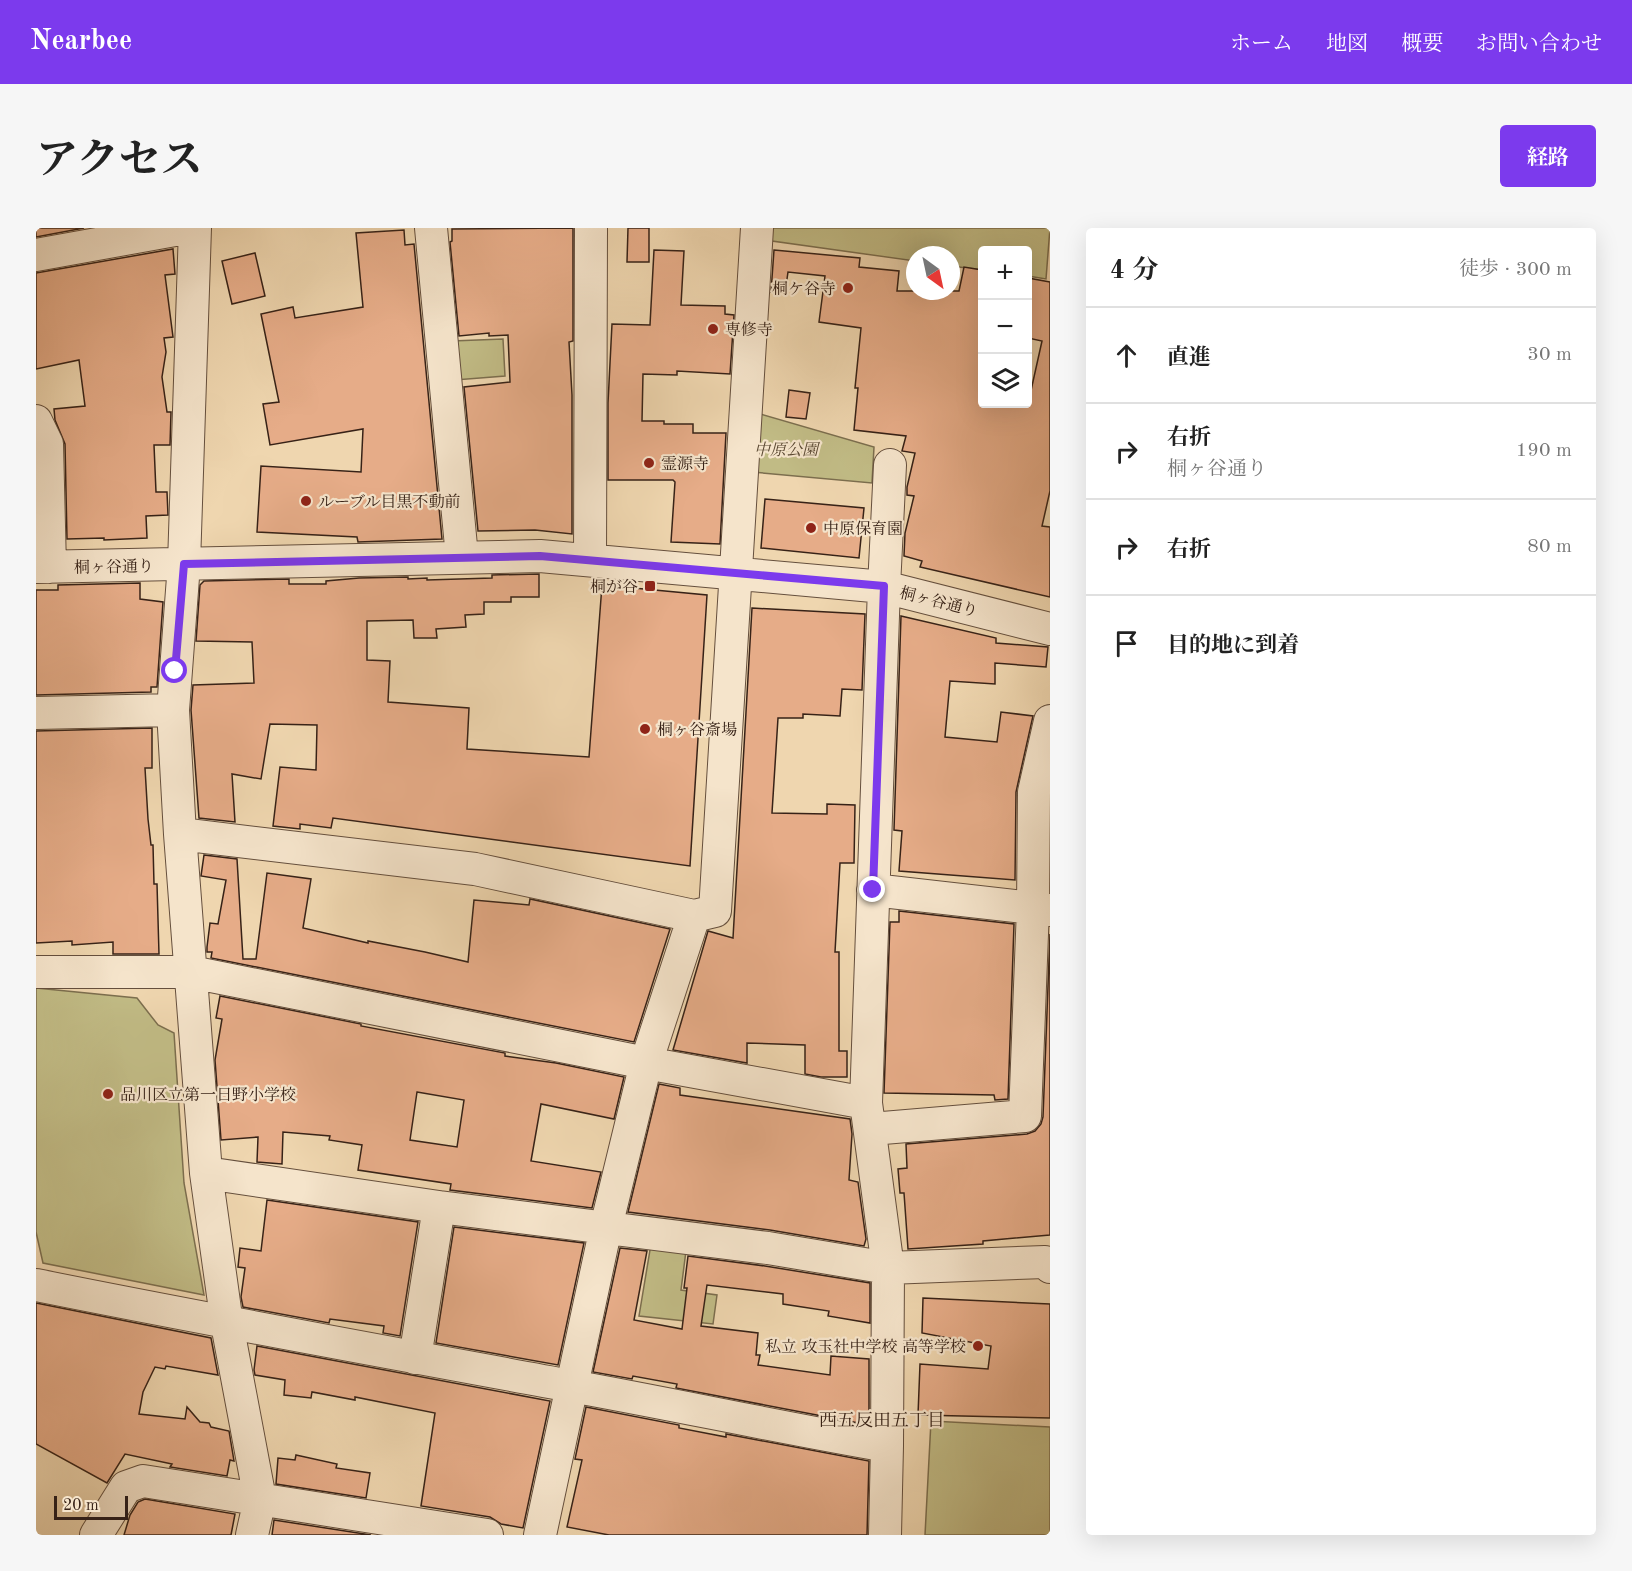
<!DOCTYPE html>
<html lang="ja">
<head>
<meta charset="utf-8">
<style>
	:root { --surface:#fff; --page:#f6f6f6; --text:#222; --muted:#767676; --line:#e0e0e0; --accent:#7c3aed }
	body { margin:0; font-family:"Old Standard TT","Noto Serif JP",serif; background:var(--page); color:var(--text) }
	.controls { position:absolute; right:18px; top:18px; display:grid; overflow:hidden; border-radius:6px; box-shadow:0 6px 24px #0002 }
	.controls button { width:54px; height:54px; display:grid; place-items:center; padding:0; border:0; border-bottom:2px solid var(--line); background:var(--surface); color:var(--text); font:30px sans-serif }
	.compass { position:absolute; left:870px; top:18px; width:54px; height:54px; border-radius:50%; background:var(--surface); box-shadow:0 6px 24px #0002; rotate:147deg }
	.scale { position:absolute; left:18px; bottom:15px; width:74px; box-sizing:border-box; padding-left:6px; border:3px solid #372217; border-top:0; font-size:16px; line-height:21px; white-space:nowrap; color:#372217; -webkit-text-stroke:4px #f5e4cb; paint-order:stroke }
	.stop { position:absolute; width:18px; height:18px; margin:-14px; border:4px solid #7c3aed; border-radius:50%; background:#fff }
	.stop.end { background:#7c3aed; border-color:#fff; box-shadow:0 2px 6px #0008 }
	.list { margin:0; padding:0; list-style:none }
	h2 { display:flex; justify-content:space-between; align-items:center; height:78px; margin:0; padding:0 24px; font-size:26px }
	h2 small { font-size:20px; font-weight:400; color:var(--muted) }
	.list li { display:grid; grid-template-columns:39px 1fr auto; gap:18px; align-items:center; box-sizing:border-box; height:96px; padding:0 24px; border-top:2px solid var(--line) }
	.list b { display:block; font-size:22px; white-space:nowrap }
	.list p { margin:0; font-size:20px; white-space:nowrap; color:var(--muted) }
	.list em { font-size:20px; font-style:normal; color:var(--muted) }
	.icon { flex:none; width:33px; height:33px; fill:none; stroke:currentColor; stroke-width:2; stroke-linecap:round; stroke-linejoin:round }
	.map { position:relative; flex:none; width:1014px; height:1307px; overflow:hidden; border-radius:6px }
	header { display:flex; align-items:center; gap:36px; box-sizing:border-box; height:84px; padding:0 30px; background:var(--accent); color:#fff }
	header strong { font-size:28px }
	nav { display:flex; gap:33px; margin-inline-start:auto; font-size:21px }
	.intro { display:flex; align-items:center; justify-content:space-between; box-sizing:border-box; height:144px; padding:0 36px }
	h1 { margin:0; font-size:42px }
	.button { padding:15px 27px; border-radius:6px; background:var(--accent); color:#fff; font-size:21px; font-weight:700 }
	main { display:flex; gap:36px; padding:0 36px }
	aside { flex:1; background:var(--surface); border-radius:6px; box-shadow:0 6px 24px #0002 }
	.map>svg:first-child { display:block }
	.green { fill:#c1bb85; stroke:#7c6e4e; stroke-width:1.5 }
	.building { fill:#e6ac88; stroke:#372217; stroke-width:1.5; fill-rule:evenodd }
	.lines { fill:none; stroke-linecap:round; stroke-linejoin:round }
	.minor-casing { stroke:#654f3d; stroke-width:34 }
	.minor { stroke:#f5e4cb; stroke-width:32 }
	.route { stroke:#7c3aed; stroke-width:8 }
	.poi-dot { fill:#8f2418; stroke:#f5e4cb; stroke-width:2 }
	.labels { text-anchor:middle; stroke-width:4.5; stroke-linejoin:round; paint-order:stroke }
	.poi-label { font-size:16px; fill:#372217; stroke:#f5e4cb; text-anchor:start }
	.park-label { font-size:16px; font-style:italic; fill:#5a4832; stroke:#f5e4cb }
	.street-label { font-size:16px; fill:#372217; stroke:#f5e4cb }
	.neighbourhood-label { font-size:18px; fill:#372217; stroke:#f5e4cb }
</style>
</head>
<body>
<header>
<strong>Nearbee</strong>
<nav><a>ホーム</a><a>地図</a><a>概要</a><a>お問い合わせ</a></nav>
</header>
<div class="intro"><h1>アクセス</h1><a class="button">経路</a></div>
<main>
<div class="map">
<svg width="1014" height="1307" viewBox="0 0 1014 1307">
	<rect width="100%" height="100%" fill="#efd6af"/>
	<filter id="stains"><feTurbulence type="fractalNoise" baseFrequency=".00333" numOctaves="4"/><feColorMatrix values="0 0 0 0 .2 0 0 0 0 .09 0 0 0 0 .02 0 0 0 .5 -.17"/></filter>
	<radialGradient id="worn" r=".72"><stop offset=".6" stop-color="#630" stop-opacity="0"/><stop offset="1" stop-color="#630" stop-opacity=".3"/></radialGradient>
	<!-- green -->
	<path class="green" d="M 730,0 L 1014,0 L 1010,51 L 992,48 L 992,22 L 946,22 L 946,42 L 915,38 L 915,27 L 879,27 L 879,33 L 729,12 Z
		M 467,111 L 469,148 L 419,152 L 416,113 Z
		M 721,185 L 838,219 L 836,255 L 716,244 Z
		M 0,760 L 101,770 L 122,797 L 138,805 L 148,955 L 168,1067 L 7,1035 L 0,1004 Z
		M 616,1010 L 651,1015 L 645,1062 L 681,1067 L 677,1096 L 603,1088 Z
		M 895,1193 L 1014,1199 L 1014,1307 L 889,1307 Z"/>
	<!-- building -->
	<path class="building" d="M 0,0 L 48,0 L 0,9 Z
		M 537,0 L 537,113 L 533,114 L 536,167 L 536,306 L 499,302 L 442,303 L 428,159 L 474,154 L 472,107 L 453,108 L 453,105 L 423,108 L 414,14 L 416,13 L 416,1 Z
		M 592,0 L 613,0 L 613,34 L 591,34 Z
		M 368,2 L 369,17 L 378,16 L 406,311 L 322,314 L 321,309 L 221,304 L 225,238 L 325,244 L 327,201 L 234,217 L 227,176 L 243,174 L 225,86 L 257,79 L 259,90 L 327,79 L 320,5 Z
		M 137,21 L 139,46 L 129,47 L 137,109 L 128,110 L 130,124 L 126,149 L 131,184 L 135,184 L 134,217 L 118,217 L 120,264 L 131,264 L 132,287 L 110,288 L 111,310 L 68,312 L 68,310 L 31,311 L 29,216 L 19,192 L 18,181 L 49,178 L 43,132 L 0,141 L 0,45 Z
		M 618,22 L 648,23 L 645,77 L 689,78 L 689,86 L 698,87 L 694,146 L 641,143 L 641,147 L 607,146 L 606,193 L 628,193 L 628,196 L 657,196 L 657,205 L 690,205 L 684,316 L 635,314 L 639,254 L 637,252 L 572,252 L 572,175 L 576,96 L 614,97 Z
		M 738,22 L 824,30 L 823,39 L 863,43 L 861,63 L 923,63 L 928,39 L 946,42 L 946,176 L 992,176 L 1006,113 L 992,110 L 992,50 L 1014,54 L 1014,263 L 1006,298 L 1014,299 L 1014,369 L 884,339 L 886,333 L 868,328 L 869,305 L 878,268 L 871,267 L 871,259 L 879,225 L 866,223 L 870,208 L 818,202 L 822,160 L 819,160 L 825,100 L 783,94 L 789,48 L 752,44 L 749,65 L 735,64 Z
		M 219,25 L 229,68 L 196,76 L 186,33 Z
		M 753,162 L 774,165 L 770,191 L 750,189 Z
		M 729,271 L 828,280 L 823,330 L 725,320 Z
		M 503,346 L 503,369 L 475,369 L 475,374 L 448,374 L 448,386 L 429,387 L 430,399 L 400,401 L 401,410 L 378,410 L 377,392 L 331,393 L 331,432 L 354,433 L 352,474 L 433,480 L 431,521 L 553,529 L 566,357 L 671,367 L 654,638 L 297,590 L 295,600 L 264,596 L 264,601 L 237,598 L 244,539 L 280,542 L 281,497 L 234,496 L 225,551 L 196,546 L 199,594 L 163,590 L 155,482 L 157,457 L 218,455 L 216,414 L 160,413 L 164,357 L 168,353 L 253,351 L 253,356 L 290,356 L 290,353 L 323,350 L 372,349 L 372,351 L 391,350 L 391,352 L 456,350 L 456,347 Z
		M 104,355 L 104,371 L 127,374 L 121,459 L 115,459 L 115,464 L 0,467 L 0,362 L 22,362 L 22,357 Z
		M 716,380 L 829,386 L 826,462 L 806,461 L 804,488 L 767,486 L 767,490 L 742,490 L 736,585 L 791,586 L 791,576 L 819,577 L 818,635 L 804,635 L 799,724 L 803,724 L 803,823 L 811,823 L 811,849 L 785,849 L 769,846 L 769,817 L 711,815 L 711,835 L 637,822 L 672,703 L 697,710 Z
		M 865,388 L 960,410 L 960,415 L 1012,419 L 1010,439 L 959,435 L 959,456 L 914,453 L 909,509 L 961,514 L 965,484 L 997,488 L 980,564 L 979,652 L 863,643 L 866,603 L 858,602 Z
		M 116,500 L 116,540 L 109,540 L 112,591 L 115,617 L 117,617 L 118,656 L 121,656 L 123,726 L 77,726 L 77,714 L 36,717 L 36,713 L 0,715 L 0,503 Z
		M 168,627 L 201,631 L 207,731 L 220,731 L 231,645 L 275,651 L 267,700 L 332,715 L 332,713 L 389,724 L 432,734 L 438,672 L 493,677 L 494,671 L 634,701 L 598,814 L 175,730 L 176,724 L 171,724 L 171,719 L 174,695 L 182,696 L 190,652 L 165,648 Z
		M 863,683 L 978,696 L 972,871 L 959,872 L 958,867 L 848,865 L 854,694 L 863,694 Z
		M 1014,706 L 1014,1007 L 947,1013 L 947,1016 L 872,1021 L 868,965 L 864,965 L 862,941 L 871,940 L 870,916 L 991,906 L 999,903 L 1005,896 L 1007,889 Z
		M 184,768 L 325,796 L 325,798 L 469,825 L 469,828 L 520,835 L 588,849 L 578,891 L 505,876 L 495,933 L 565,944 L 556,980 L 414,962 L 415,956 L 322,942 L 326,917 L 293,912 L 294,908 L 247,904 L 246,936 L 221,934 L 222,909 L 185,912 L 179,832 L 186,791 L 180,790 ZM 381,864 L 428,872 L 421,919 L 374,912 Z
		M 623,856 L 644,860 L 644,867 L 814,891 L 816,906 L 813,952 L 822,954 L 830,1011 L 828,1018 L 734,1002 L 592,984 Z
		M 231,972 L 382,994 L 364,1108 L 347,1105 L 348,1098 L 294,1091 L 293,1095 L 207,1079 L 205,1069 L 209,1040 L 202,1039 L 204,1020 L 225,1023 Z
		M 418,999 L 548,1015 L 522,1137 L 400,1115 Z
		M 584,1020 L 611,1023 L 598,1092 L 646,1101 L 651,1060 L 648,1060 L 652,1028 L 729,1038 L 834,1055 L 834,1095 L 792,1088 L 793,1083 L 747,1076 L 747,1066 L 671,1057 L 665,1098 L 722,1105 L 720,1127 L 724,1127 L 722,1137 L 794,1147 L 795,1128 L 833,1131 L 833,1197 L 640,1160 L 641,1156 L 597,1148 L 596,1151 L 557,1144 Z
		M 887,1070 L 1014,1076 L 1014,1190 L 882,1187 L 884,1136 L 952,1141 L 955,1118 L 886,1105 Z
		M 0,1075 L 175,1110 L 182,1147 L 130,1138 L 129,1141 L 119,1139 L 107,1164 L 103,1186 L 149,1191 L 151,1179 L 164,1194 L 173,1195 L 175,1199 L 193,1203 L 198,1233 L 194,1232 L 191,1248 L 134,1239 L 136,1236 L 89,1226 L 71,1255 L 0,1216 Z
		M 221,1118 L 514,1173 L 487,1300 L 465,1296 L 454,1289 L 385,1278 L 399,1185 L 319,1169 L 319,1172 L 276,1164 L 275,1170 L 248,1167 L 249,1152 L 219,1147 L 218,1142 Z
		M 550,1179 L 643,1197 L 643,1200 L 690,1209 L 690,1206 L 833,1233 L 831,1307 L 573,1307 L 531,1299 L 546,1232 L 539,1231 Z
		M 260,1227 L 301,1236 L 300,1240 L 334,1245 L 330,1270 L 240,1256 L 242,1230 L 259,1232 Z
		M 109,1271 L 199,1286 L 195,1307 L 88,1307 L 94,1287 L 102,1274 Z
		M 238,1292 L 335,1307 L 236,1307 Z"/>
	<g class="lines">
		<!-- minor casing -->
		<g class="minor-casing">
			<path id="minor" d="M 159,0 L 148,336 L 137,482 L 144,606 L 170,945 L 191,1096 L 224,1271 L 216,1307
				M 395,0 L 426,329
				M 0,27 L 150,0
				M 0,193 L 11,216 L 14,339
				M 554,332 L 555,0
				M 0,339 L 504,328 L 848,359 L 1014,401
				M 0,485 L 137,482
				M 144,606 L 439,641 L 658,688 L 679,683 L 721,0
				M 837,662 L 1014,682
				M 0,744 L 155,744 L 610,835 L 830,875
				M 835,901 L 989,888 L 997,680 L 998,564 L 1014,493
				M 170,945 L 403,979 L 732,1020 L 852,1040 L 1009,1034 L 1014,1039
				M 0,1057 C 178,1093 356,1125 535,1158 C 641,1177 746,1200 851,1218
				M 379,1130 L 403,979
				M 60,1307 L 90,1259 L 107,1253 L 451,1307
				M 504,1307 L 570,999 L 610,835 L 658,688
				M 849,1307 L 851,1218 L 852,1040 L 830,875 L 848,359 L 854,237"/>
		</g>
		<!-- minor -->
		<use href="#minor" class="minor"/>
	</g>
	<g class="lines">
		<!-- route -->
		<path class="route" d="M 139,443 L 148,336 L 504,328 L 848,358 L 837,662"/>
	</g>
	<!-- markers -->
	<g class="poi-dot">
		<circle cx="812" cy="60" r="6"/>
		<circle cx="677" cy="101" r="6"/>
		<circle cx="613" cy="235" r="6"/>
		<circle cx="270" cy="273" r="6"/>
		<circle cx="775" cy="300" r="6"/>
		<rect x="608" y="352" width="12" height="12" rx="3"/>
		<circle cx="609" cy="501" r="6"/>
		<circle cx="72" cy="866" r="6"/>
		<circle cx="942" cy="1118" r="6"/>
	</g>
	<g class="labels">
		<!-- poi labels -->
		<g class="poi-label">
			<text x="800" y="66" text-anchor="end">桐ケ谷寺</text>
			<text x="689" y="107">専修寺</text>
			<text x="625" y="241">霊源寺</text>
			<text x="282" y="279">ルーブル目黒不動前</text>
			<text x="787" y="306">中原保育園</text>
			<text x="602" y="364" text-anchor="end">桐が谷</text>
			<text x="621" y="507">桐ヶ谷斎場</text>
			<text x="84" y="872">品川区立第一日野小学校</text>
			<text x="930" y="1124" text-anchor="end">私立 攻玉社中学校 高等学校</text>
		</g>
		<!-- park labels -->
		<g class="park-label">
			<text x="750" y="227">中原公園</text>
		</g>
		<!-- street labels -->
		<g class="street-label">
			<text transform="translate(78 338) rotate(-1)" y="6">桐ヶ谷通り</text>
			<text transform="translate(903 373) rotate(14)" y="6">桐ヶ谷通り</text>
		</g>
		<!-- neighbourhood labels -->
		<g class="neighbourhood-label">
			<text x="846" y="1198">西五反田五丁目</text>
		</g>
	</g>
	<rect width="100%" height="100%" filter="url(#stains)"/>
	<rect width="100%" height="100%" fill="url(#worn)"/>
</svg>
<div class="controls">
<button>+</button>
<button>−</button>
<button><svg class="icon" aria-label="layers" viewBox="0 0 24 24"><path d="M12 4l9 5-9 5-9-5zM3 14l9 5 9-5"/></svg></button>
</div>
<svg class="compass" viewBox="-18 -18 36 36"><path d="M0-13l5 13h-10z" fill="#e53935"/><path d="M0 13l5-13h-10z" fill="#767676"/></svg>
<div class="scale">20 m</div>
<div class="stop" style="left:139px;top:443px"></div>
<div class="stop end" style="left:837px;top:662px"></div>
</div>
<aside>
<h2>4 分<small>徒歩 · 300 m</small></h2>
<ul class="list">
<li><svg class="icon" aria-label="ahead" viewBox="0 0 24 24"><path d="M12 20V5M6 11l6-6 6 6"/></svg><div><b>直進</b></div><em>30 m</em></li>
<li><svg class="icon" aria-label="right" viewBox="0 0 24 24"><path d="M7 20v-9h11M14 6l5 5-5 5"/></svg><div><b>右折</b><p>桐ヶ谷通り</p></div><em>190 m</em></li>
<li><svg class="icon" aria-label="right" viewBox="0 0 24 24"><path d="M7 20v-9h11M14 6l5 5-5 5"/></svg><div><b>右折</b></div><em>80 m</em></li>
<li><svg class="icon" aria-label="arrive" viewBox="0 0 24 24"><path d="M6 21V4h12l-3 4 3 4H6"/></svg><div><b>目的地に到着</b></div></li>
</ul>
</aside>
</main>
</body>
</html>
